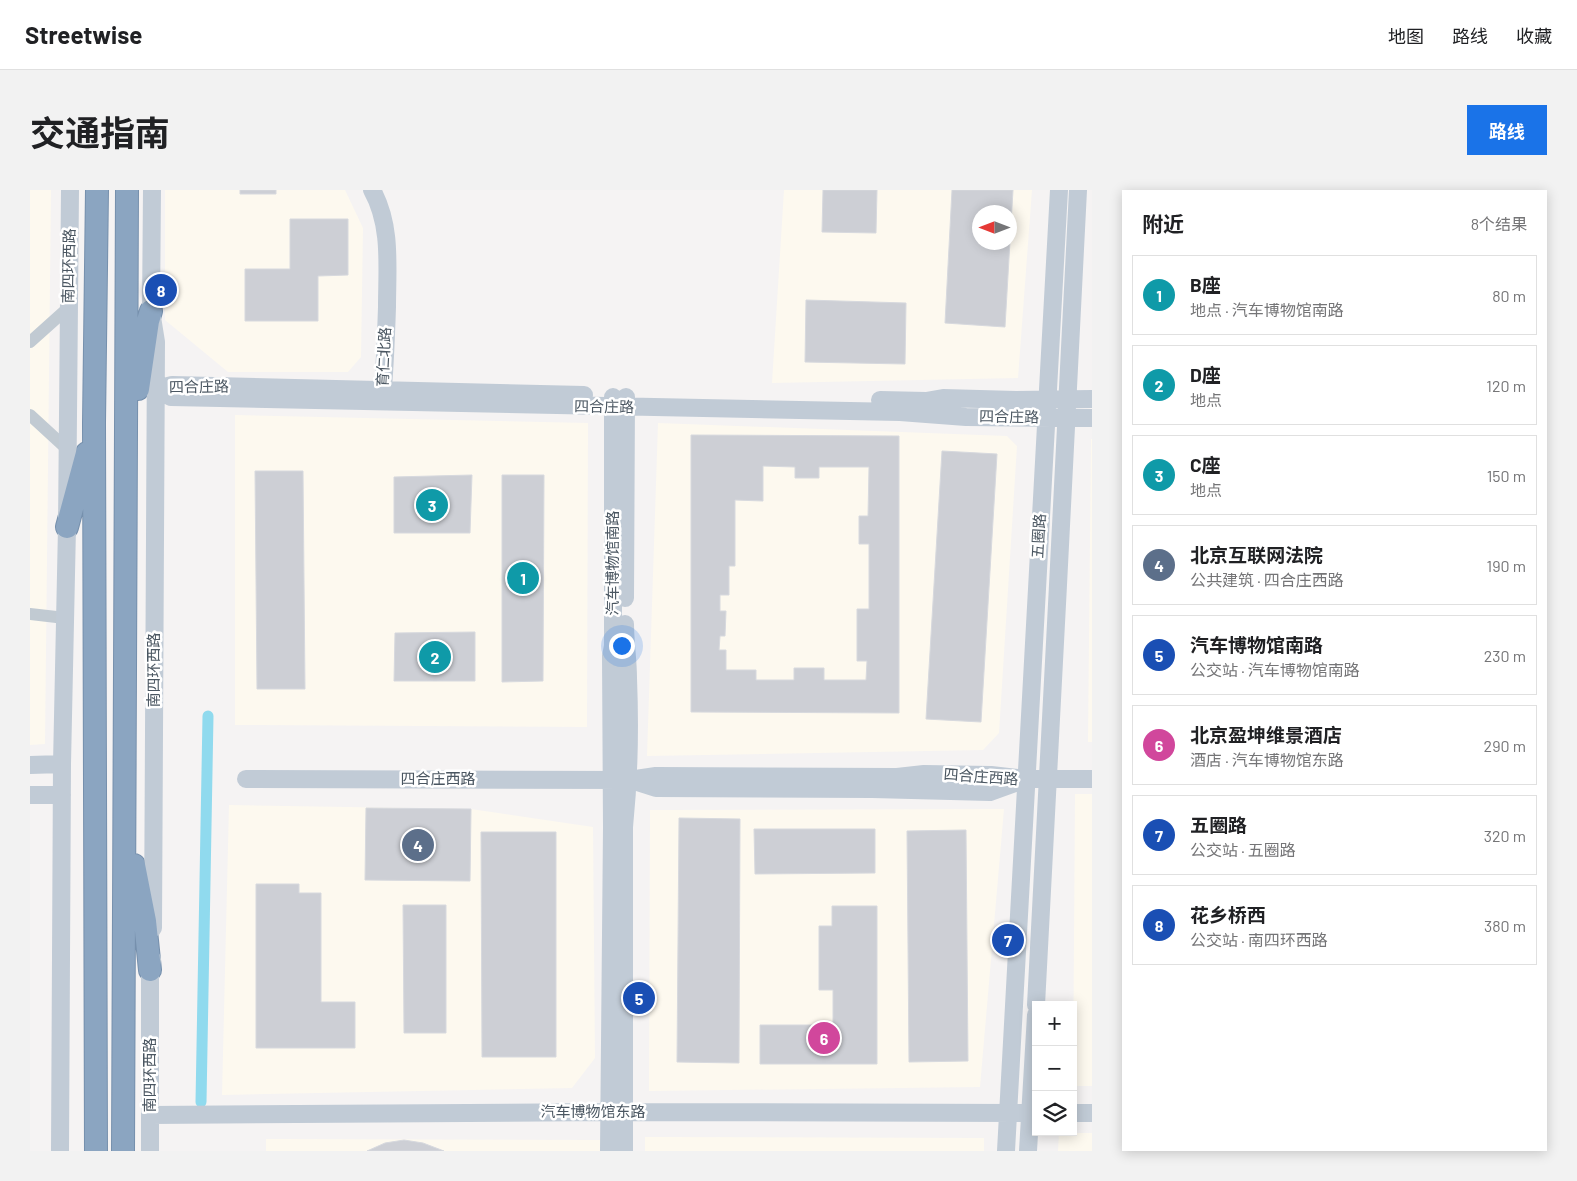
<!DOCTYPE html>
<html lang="zh">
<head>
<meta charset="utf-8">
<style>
	:root { --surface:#fff; --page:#f2f2f2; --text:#202124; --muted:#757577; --line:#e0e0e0; --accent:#1a73e8 }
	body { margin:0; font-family:Barlow,"Noto Sans SC",sans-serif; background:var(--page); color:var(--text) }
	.controls { position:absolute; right:15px; bottom:15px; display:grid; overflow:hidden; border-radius:0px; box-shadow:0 2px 12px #0003 }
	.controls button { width:45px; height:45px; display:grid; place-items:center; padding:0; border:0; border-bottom:1px solid var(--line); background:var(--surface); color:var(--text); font:25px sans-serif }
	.compass { position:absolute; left:942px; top:15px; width:45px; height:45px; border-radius:50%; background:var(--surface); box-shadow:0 2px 12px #0003; rotate:270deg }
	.you { position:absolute; left:591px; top:455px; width:18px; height:18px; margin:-12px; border:4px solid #fff; border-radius:50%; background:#1a73e8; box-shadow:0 0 0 8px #1a73e833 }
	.badge { display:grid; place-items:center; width:32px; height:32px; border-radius:50%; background:var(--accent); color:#fff; font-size:16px; font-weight:700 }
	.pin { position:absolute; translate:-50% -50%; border:2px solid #fff; box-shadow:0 1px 5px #0006 }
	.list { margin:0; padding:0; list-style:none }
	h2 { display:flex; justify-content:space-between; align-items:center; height:65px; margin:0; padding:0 20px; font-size:21px }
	h2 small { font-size:16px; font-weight:400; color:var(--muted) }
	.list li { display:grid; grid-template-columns:32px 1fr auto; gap:15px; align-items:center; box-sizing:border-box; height:80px; margin:0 10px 10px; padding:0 10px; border:1px solid var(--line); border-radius:0px }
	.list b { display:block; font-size:19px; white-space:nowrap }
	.list p { margin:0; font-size:16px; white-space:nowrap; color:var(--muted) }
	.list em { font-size:16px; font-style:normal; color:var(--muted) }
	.icon { flex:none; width:28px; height:28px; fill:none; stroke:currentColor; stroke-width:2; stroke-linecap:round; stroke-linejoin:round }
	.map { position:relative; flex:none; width:1062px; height:961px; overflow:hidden; border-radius:0px }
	header { display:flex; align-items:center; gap:30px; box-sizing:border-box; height:70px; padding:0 25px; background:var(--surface); border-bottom:1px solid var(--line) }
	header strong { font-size:24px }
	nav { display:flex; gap:28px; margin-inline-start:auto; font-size:18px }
	.intro { display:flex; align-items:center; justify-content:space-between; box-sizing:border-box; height:120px; padding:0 30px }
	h1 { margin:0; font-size:35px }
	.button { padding:12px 22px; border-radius:0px; background:var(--accent); color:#fff; font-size:18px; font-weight:700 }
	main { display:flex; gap:30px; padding:0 30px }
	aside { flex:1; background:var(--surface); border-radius:0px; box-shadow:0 2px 12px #0003 }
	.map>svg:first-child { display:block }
	.commercial { fill:#fdf9ef; fill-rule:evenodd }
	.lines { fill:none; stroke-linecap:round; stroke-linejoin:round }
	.canal { stroke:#90daee; stroke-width:11 }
	.building { fill:#cdcfd5; stroke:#d7d9de; fill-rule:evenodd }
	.highway-casing { stroke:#7690ad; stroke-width:24 }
	.street { stroke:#c1cad2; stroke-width:12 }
	.secondary { stroke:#c1cbd6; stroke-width:18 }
	.highway { stroke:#8ba5c1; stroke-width:22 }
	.labels { text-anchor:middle; stroke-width:5; stroke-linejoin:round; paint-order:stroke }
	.street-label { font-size:15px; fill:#4a5661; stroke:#fff }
</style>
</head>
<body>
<header>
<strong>Streetwise</strong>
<nav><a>地图</a><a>路线</a><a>收藏</a></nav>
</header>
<div class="intro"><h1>交通指南</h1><a class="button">路线</a></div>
<main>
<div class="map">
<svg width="1062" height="961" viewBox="0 0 1062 961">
	<rect width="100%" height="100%" fill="#f5f3f3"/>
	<!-- commercial -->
	<path class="commercial" d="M 0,0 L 21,0 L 15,554 L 0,555 Z
		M 135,0 L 315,0 L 333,38 L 331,167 L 318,182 L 198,182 L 135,130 Z
		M 754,0 L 1002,0 L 988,188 L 742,193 ZM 949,22 L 979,22 L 979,52 L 949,52 Z
		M 205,225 L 558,233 L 557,537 L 205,535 Z
		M 628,233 L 977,246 L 987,256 L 969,543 L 953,560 L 617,566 Z
		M 1061,249 L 1062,249 L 1062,552 L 1058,552 Z
		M 1045,604 L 1062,604 L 1062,896 L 1043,896 Z
		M 199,615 L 441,619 L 563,637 L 565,868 L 542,898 L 192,905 Z
		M 974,619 L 950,897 L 619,901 L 620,620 Z
		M 1029,943 L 1062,943 L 1062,961 L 1028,961 Z
		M 615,947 L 954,948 L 954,961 L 615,961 Z
		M 236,949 L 576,950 L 576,961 L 236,961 Z"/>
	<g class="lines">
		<!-- canal -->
		<path class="canal" d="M 171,912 L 178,526"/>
	</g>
	<!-- building -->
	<path class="building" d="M 210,0 L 246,0 L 246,4 L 210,4 Z
		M 793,0 L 847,0 L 846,43 L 792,42 Z
		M 922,0 L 983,0 L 975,137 L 915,133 ZM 949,22 L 979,22 L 979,52 L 949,52 Z
		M 260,29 L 318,29 L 318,85 L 288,86 L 288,131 L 215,131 L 215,79 L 260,79 Z
		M 776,110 L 876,113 L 875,174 L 775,172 Z
		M 661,245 L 869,246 L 869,523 L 661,522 ZM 733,276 L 765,277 L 765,288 L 789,288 L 789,277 L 839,277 L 838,326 L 829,326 L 829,354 L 839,354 L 839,419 L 827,419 L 827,471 L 837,471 L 836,490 L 794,490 L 794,478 L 764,478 L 764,490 L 726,490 L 726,480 L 696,480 L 696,460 L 689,460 L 690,446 L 695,446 L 696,421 L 690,421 L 690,405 L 699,405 L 699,376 L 705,376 L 705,310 L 733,311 Z
		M 912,261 L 967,264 L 951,532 L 896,529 Z
		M 225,281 L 273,281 L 275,499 L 227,499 Z
		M 442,285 L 440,343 L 364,343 L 364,287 Z
		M 472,285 L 514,285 L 513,491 L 472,492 Z
		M 445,442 L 445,491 L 364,491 L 365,443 Z
		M 336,618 L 441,619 L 440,691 L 335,690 Z
		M 649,628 L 710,629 L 709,873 L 647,872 Z
		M 724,639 L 845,639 L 845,683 L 725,684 Z
		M 936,640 L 938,871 L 879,872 L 877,641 Z
		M 451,642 L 526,642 L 526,867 L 452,867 Z
		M 226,694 L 269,694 L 269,703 L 291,703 L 291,812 L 325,812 L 325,858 L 226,858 Z
		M 373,715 L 416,715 L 416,843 L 374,843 Z
		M 802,716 L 847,716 L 847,874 L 730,874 L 730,835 L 803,835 L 803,800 L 789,800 L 789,736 L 802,736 Z
		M 374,950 L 393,953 L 414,961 L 337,961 L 355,953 Z"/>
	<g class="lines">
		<!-- highway casing -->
		<g class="highway-casing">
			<path id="highway" d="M 108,199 L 118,131 L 121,121
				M 37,337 L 57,263
				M 104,675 L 115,731 L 120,780
				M 66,961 L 64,233 L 67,0
				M 93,961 L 97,0"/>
		</g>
		<!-- street -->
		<path class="street" d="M 0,152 L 38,118
			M 0,225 L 37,259
			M 0,424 L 35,428"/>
		<!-- secondary -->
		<path class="secondary" d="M 122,0 L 121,121 L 126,152 L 123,738
			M 342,0 C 362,36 357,77 357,117 C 356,148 355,178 352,209
			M 126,199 L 141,207 L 870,222 L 936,227 L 1062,228
			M 126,199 L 142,195 L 554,205
			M 850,210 L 896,211 L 913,208 L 986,210 L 1062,209
			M 595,408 L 596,207
			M 0,575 L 32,574
			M 216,589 L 599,590 L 626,586 L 867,587 L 894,584 L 961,585 L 996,589 L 1062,589
			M 604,591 L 626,598 L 842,599 L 960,602 L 993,590
			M 0,605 L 32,605
			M 1006,815 C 1022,543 1033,272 1048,0
			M 1043,923 L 1062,923
			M 120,925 L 580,922 L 1006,923
			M 30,961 L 32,574 L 37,337 L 40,0
			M 120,961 L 120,780 L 122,769
			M 579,961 L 582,637 L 581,466 L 583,456 L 583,207
			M 594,961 L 594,637 C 599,588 600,538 598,488 C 598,470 595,452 595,434
			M 976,961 L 1029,0
			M 998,961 L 1006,825"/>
		<!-- highway -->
		<use href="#highway" class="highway"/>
	</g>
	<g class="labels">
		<!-- street labels -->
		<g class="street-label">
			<text transform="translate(39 76) rotate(-89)" y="5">南四环西路</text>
			<text transform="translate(354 167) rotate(-87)" y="5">育仁北路</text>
			<text transform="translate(169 197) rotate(-1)" y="5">四合庄路</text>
			<text transform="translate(574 217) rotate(1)" y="5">四合庄路</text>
			<text transform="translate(979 227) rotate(1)" y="5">四合庄路</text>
			<text transform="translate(1009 346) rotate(-87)" y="5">五圈路</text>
			<text transform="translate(583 373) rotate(-90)" y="5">汽车博物馆南路</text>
			<text transform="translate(124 480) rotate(-90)" y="5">南四环西路</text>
			<text transform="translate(951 587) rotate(4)" y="5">四合庄西路</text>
			<text x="408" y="594">四合庄西路</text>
			<text transform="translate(120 885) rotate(-90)" y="5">南四环西路</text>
			<text x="563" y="927">汽车博物馆东路</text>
		</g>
	</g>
</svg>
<div class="controls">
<button>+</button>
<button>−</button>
<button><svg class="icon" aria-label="layers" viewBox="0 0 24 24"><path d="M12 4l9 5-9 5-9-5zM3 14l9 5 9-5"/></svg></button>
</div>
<svg class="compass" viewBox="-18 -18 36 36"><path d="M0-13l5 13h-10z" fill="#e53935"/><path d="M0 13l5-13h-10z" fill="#757577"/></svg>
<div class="you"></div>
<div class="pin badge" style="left:493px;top:388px;background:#0f9aa8">1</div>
<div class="pin badge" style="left:405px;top:467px;background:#0f9aa8">2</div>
<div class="pin badge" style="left:402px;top:315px;background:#0f9aa8">3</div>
<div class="pin badge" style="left:388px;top:655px;background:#5c6f8a">4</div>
<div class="pin badge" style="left:609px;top:808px;background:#1a4fb4">5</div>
<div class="pin badge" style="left:794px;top:848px;background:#d1479c">6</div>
<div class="pin badge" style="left:978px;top:750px;background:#1a4fb4">7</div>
<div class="pin badge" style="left:131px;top:100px;background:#1a4fb4">8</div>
</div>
<aside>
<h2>附近<small>8个结果</small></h2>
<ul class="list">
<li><span class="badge" style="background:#0f9aa8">1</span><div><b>B座</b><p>地点 · 汽车博物馆南路</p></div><em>80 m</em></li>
<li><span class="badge" style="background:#0f9aa8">2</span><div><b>D座</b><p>地点</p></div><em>120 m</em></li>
<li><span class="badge" style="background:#0f9aa8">3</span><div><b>C座</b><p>地点</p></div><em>150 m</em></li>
<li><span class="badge" style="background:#5c6f8a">4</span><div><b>北京互联网法院</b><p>公共建筑 · 四合庄西路</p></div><em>190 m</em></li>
<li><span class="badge" style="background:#1a4fb4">5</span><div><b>汽车博物馆南路</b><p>公交站 · 汽车博物馆南路</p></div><em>230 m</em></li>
<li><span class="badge" style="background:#d1479c">6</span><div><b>北京盈坤维景酒店</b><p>酒店 · 汽车博物馆东路</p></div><em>290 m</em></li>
<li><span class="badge" style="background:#1a4fb4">7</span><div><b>五圈路</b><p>公交站 · 五圈路</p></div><em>320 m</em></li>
<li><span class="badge" style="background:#1a4fb4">8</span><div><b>花乡桥西</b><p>公交站 · 南四环西路</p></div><em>380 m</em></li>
</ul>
</aside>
</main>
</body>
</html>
